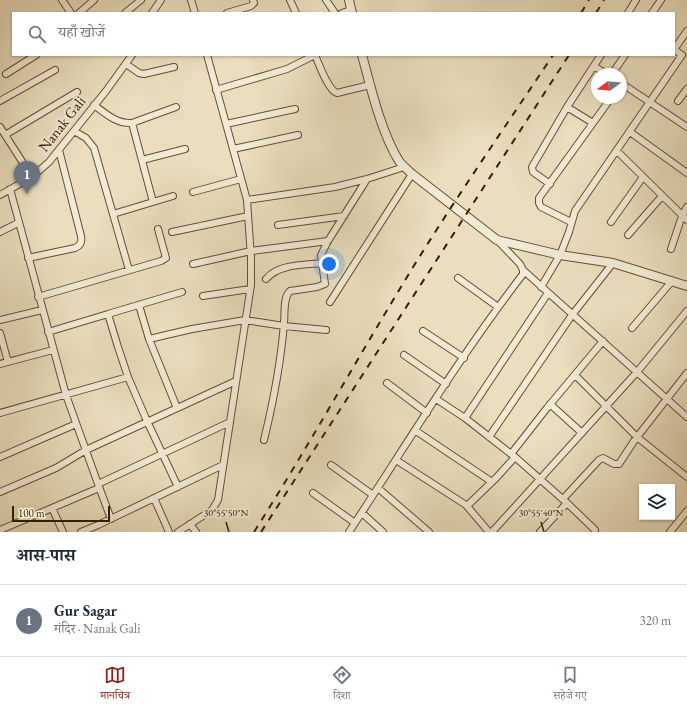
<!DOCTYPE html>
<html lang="hi">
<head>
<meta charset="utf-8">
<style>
	:root { --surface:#fff; --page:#f2f2f3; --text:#1f2937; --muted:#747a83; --line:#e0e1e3; --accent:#8f2418 }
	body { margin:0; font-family:"EB Garamond","Noto Serif Devanagari",serif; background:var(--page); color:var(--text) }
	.controls { position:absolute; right:12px; bottom:12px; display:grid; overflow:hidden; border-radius:0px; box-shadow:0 1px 3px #0004 }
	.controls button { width:36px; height:36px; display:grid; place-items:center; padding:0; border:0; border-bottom:1px solid var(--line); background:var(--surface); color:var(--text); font:20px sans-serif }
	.compass { position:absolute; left:591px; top:68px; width:36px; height:36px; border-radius:50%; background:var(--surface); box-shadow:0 1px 3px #0004; rotate:254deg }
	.scale { position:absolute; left:12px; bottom:10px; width:98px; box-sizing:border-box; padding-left:4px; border:2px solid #371f02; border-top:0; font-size:11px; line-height:14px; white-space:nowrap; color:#371f02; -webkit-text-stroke:3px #f1ead5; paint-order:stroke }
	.you { position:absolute; left:329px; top:264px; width:14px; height:14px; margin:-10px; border:3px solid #fff; border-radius:50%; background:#1a73e8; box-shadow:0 0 0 6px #1a73e833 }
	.badge { display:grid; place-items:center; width:26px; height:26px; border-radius:50%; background:var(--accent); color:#fff; font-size:13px; font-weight:700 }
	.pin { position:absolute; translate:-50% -33px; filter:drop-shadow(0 1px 2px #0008) }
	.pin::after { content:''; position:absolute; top:21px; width:14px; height:12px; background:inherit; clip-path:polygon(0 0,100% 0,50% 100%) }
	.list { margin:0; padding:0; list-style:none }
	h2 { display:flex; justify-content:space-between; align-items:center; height:52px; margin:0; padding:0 16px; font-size:17px }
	h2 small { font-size:13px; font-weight:400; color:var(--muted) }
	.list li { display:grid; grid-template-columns:26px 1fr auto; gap:12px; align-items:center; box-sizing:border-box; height:72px; padding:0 16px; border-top:1px solid var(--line) }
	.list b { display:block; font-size:15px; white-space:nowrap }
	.list p { margin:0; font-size:13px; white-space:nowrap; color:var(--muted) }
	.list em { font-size:13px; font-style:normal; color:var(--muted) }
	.icon { flex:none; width:22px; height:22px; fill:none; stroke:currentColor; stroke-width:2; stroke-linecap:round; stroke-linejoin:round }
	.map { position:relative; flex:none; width:687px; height:532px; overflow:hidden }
	.search { position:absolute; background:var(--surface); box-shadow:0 1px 3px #0004; left:12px; right:12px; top:12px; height:44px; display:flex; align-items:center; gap:10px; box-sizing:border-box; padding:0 14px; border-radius:0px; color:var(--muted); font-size:15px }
	.sheet { height:124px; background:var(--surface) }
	nav { display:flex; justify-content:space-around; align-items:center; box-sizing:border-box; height:56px; border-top:1px solid var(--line); background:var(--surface); font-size:11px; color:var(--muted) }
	nav a { display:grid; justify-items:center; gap:2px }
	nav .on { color:var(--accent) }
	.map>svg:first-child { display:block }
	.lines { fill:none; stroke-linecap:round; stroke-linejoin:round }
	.minor-casing { stroke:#644f31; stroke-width:8 }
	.tertiary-casing { stroke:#644f31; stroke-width:10 }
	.minor { stroke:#f1ead5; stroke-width:6 }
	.tertiary { stroke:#f1ead5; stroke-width:8 }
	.rail { stroke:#371f02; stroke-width:2; stroke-dasharray:7 7; stroke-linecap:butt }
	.ticks { fill:none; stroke:#371f02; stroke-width:1.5 }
	.labels { text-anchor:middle; stroke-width:4; stroke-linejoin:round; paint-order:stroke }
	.street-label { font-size:15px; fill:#371f02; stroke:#f1ead5 }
	.ticks-label { font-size:10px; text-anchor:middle; fill:#371f02; stroke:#f1ead5; stroke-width:4; stroke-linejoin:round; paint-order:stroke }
</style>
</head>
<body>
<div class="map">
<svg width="687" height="532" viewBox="0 0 687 532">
	<rect width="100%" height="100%" fill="#eadebe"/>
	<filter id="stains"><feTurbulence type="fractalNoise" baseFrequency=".005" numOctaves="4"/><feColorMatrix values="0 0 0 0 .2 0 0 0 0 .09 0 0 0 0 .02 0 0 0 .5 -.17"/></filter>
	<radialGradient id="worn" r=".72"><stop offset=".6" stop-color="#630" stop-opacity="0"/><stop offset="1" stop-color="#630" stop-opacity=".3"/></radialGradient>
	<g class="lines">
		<!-- minor casing -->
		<g class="minor-casing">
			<path id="minor" d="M 62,0 L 71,13
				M 191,0 L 195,13
				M 290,0 L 296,13
				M 326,0 L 335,13
				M 79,13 L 94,0
				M 125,13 L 141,0
				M 152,13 L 161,0
				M 227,13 L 251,6 L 254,3 L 253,0
				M 342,13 L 351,10
				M 628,13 L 636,0
				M 652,13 L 661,0
				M 315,55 C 319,64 328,90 337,93 L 370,85
				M 126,64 L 139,73 L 144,74 L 174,67
				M 594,66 L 606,74
				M 6,74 L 36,55
				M 612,74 L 625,55
				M 621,83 L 687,127
				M 216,90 L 287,69 L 315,55
				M 0,101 L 55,70
				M 678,101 L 687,89
				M 94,105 C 106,114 117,124 132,123 L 176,107
				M 567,107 L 593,123
				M 132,123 L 153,202
				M 226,124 L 295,109
				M 0,127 L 32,177
				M 74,131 L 86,138 L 94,148 L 129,270
				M 630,132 L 687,173
				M 5,135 L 77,92
				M 233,149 L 298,135
				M 617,151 L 687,220
				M 142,160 L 185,149
				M 550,184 L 533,172 L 532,167 L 567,107 L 601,55
				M 10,189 L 66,395 L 98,484
				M 193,192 L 241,179
				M 0,195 L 32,177 L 49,162 L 106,91 L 132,55
				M 247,200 L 335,187 L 367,179 L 404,167
				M 113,214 L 173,196
				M 571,222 L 541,207 L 539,203 L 539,198 L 611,98
				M 611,222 L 643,177
				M 278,225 L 344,216
				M 0,232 L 18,223
				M 172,232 L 248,216
				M 628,235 L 662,196
				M 497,240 L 520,264 L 523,270 L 687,417
				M 671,249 L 682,216 L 687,207
				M 28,258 L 75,248 C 81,245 82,242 81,236 L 59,150
				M 193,264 L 251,251 L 328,241
				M 458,278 L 498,307
				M 266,279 C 278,264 304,265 322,263
				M 541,287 L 560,255 L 569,232 L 575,211 L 682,55 L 676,51 L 675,48 L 687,31
				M 203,296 L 250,289
				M 38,297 L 161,261 L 166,258 L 158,229
				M 330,302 L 412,174
				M 139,305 L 149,339
				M 0,320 L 42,310
				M 632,328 L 672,281
				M 423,331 L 464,358
				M 48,332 L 108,314
				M 0,333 L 8,362
				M 404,355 L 446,384
				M 0,364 L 53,350
				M 575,375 L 637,437 L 687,477
				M 128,377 L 118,347 L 108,314 L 182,292
				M 387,383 L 427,413
				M 436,399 L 465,418
				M 550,404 L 582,433
				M 177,408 L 149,339 L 192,329 L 245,320 L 284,326 L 326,330
				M 0,413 L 128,377 L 147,421 L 178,487
				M 416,431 L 492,482
				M 489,437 L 572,315 L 613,263
				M 264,440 C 273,403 281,361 284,323 C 285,314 283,297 290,291 L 317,287 L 325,284 L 321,255 L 328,241 L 367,179
				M 511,454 L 547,408 L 603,341
				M 0,457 L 76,424
				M 396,460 L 466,505 L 489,532
				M 331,465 L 373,495
				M 378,488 L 429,532
				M 0,492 L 56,468 L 86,450 L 236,381
				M 313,493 L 355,523
				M 154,498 L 169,532
				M 563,499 L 599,460 L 603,458 L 614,464 L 619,464 L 634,441 L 687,373
				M 567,503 L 595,530
				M 467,506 L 497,477 L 515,457
				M 52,508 L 99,488
				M 362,513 L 383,532
				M 111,519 L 98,484 L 230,422
				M 190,524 L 196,532
				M 0,530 L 52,508 L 63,532
				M 81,532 L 98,525 L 223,465
				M 178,532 L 212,510 L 218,500 L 251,285 L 251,258 L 247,200 L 207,55
				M 349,532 C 405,447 458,359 520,278 L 523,274 L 523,270
				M 492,532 L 637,372 L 687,311
				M 540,532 L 567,503 L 515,457 L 465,418 L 548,293
				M 670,532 L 687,511"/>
		</g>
		<!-- tertiary casing -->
		<g class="tertiary-casing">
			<path id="tertiary" d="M 349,0 L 352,13
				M 362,55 C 371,88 381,132 399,161 C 403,166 408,170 412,174 L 497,240 L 560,255 L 613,263 L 687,286"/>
		</g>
		<!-- minor -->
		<use href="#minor" class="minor"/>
		<!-- tertiary -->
		<use href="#tertiary" class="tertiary"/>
		<!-- rail -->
		<path class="rail" d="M 581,13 L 589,0
			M 596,13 L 604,0
			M 254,532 C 308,447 357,359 410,272 C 455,199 505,127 553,55
			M 261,532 L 569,55"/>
	</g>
	<!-- ticks -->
	<path class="ticks" d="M 226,522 L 229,532M 541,522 L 544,532"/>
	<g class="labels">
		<!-- street labels -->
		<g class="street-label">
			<text transform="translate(62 124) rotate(-52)" y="5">Nanak Gali</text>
		</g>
	</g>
	<g class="ticks-label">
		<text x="226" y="516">30°55'50"N</text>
		<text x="541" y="516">30°55'40"N</text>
	</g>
	<rect width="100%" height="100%" filter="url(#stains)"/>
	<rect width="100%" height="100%" fill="url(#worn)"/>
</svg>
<div class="controls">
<button><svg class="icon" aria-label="layers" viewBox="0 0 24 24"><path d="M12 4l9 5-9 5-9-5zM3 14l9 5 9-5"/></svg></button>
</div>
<svg class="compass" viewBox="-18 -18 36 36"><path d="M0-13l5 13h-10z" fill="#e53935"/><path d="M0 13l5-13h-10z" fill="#747a83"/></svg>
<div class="scale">100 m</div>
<div class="you"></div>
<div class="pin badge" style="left:27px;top:194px;background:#6b7280">1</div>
<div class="search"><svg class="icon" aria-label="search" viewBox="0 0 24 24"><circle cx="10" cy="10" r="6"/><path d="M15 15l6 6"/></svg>यहाँ खोजें</div>
</div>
<section class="sheet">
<h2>आस-पास<small></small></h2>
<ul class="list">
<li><span class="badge" style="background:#6b7280">1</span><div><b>Gur Sagar</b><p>मंदिर · Nanak Gali</p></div><em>320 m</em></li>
</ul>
</section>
<nav>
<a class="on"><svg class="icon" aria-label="map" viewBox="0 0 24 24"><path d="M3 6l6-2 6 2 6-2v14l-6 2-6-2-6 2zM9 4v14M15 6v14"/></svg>मानचित्र</a>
<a><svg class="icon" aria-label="directions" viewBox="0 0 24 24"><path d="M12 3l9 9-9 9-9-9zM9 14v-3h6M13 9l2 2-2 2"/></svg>दिशा</a>
<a><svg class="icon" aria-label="saved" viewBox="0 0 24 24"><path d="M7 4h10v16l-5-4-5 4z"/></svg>सहेजे गए</a>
</nav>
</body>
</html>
